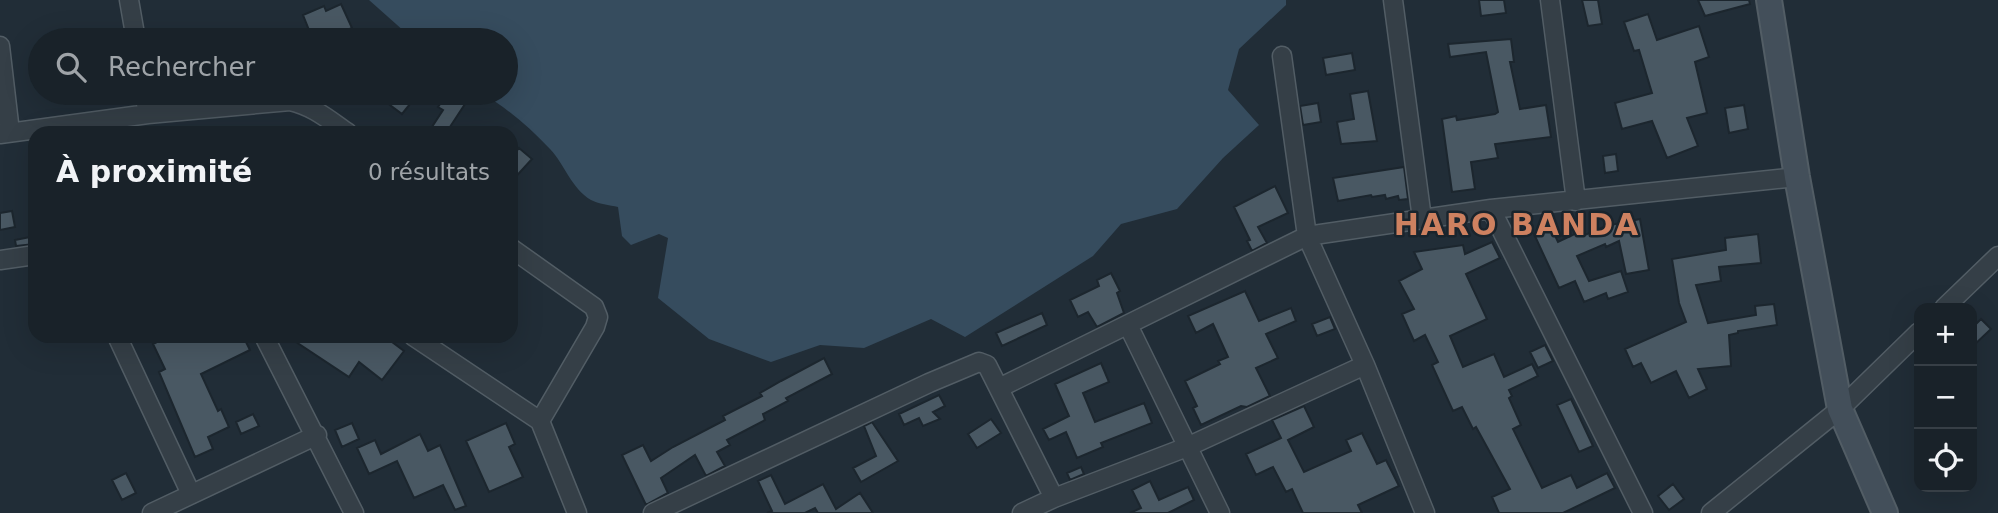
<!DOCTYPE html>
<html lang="fr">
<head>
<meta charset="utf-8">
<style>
	:root { --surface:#192229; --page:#222a31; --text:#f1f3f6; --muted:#9fa4a8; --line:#373f46 }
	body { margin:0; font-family:"DejaVu Sans",sans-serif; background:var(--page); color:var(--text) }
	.controls { position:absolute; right:21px; bottom:21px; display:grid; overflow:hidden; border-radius:14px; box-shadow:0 7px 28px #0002 }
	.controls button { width:63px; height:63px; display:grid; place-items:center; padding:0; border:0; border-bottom:2px solid var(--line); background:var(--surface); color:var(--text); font:35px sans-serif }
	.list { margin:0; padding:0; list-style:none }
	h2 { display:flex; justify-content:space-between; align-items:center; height:91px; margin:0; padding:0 28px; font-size:30px }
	h2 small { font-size:23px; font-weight:400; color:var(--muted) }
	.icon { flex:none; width:38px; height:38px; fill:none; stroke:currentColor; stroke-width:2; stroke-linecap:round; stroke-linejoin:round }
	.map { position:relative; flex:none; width:1998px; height:513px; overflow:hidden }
	.search { position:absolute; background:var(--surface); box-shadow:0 7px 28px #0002; left:28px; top:28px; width:490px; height:77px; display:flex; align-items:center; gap:18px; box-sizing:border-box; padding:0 24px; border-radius:38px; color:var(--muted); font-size:26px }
	.panel { position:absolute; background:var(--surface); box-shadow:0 7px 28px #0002; left:28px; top:126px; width:490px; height:217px; border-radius:21px }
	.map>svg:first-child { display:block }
	.water { fill:#364c5e }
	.building { fill:#495863; stroke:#1c262e; stroke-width:2 }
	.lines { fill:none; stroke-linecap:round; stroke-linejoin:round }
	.street-casing { stroke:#525d65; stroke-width:21 }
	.secondary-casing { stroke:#525d65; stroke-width:28 }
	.street { stroke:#353f47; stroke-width:18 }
	.secondary { stroke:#434f5a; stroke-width:24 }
	.labels { text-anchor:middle; stroke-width:5; stroke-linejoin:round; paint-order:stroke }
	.district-label { font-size:30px; font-weight:bold; letter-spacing:2px; fill:#ce8160; stroke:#1a242c }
</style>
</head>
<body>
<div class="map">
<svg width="1998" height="513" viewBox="0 0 1998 513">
	<rect width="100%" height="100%" fill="#212d37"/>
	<!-- water -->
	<path class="water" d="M 369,0 L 1286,0 L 1286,5 L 1239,49 L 1228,90 L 1259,125 L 1223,158 L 1177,209 L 1121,224 L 1093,256 L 965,337 L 931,319 L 864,348 L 820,345 L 771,362 L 709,339 L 658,298 L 668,238 L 659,234 L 631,245 L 622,236 L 618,207 C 610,205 598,204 591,200 C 571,188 565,165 550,149 C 529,127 506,107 481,93 L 506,93 L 506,40 L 414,40 Z"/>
	<!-- building -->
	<path class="building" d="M 1479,0 L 1504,0 L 1506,13 L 1481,16 Z
		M 1582,0 L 1598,0 L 1602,24 L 1588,26 Z
		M 1698,0 L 1749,0 L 1750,4 L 1705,16 Z
		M 341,4 L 352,28 L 335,35 L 337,40 L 313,40 L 303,15 L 324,6 L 326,11 Z
		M 1648,14 L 1657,40 L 1699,26 L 1709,57 L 1695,62 L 1707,113 L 1687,118 L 1698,146 L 1667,158 L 1652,121 L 1622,129 L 1615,103 L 1652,93 L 1639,50 L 1634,51 L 1624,22 Z
		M 1511,39 L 1514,62 L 1510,62 L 1520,109 L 1546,105 L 1551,137 L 1495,144 L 1498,158 L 1471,162 L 1475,189 L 1452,192 L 1442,119 L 1456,116 L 1457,120 L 1495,114 L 1498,112 L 1486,52 L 1450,57 L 1448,44 Z
		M 1352,53 L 1355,70 L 1326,75 L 1323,58 Z
		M 1368,91 L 1377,141 L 1341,144 L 1337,122 L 1354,119 L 1350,94 Z
		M 374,93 L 419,93 L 402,114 Z
		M 448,93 L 465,104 L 446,133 L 428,133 L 443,110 L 438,107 Z
		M 1318,103 L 1321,122 L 1303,125 L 1300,106 Z
		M 1744,105 L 1748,129 L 1729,133 L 1725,108 Z
		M 519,148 L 532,159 L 511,182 L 511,157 Z
		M 1616,154 L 1618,171 L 1605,173 L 1603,156 Z
		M 1404,167 L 1408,199 L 1399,200 L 1398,196 L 1386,199 L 1385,195 L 1372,197 L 1371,195 L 1338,201 L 1333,178 Z
		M 1275,186 L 1288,213 L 1258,227 L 1267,243 L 1252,251 L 1247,241 L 1250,240 L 1234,207 Z
		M 12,211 L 15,227 L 0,230 L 0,213 Z
		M 1640,219 L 1649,270 L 1626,274 L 1619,241 L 1606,247 L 1605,244 L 1577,256 L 1589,281 L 1621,271 L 1628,292 L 1608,299 L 1606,293 L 1584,302 L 1575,281 L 1559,288 L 1534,234 L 1551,227 L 1558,242 L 1583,230 L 1585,235 L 1606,226 Z
		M 1758,234 L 1761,263 L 1719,267 L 1721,281 L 1696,285 L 1708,323 L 1756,315 L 1755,306 L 1774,304 L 1777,325 L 1738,331 L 1738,333 L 1729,335 L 1731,366 L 1698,369 L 1707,389 L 1689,398 L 1676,371 L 1651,383 L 1641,363 L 1633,367 L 1625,349 L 1686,322 L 1679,303 L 1672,259 L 1726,250 L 1725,238 Z
		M 35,236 L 35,244 L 16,246 L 15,240 Z
		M 1492,242 L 1500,258 L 1466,274 L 1487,319 L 1450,336 L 1463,367 L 1494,354 L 1504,377 L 1532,364 L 1538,376 L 1509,390 L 1512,396 L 1509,398 L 1521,425 L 1513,429 L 1542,488 L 1571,475 L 1577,488 L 1607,473 L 1615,488 L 1563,513 L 1499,513 L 1492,497 L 1510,489 L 1476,427 L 1473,429 L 1462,407 L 1453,411 L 1432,365 L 1438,362 L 1425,335 L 1414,341 L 1402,314 L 1414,309 L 1399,281 L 1422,269 L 1414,252 L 1463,245 L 1465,254 Z
		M 1111,273 L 1120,291 L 1117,293 L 1124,313 L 1097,327 L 1088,312 L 1078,317 L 1070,300 L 1099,286 L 1097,280 Z
		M 1245,291 L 1259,321 L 1291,308 L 1296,321 L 1266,334 L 1278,358 L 1256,368 L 1270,396 L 1247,407 L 1241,406 L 1201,425 L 1193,408 L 1197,406 L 1185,381 L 1220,364 L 1218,361 L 1228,357 L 1213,324 L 1196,333 L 1188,316 Z
		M 1042,313 L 1047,325 L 1002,346 L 996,333 Z
		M 1330,317 L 1335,329 L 1317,336 L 1312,324 Z
		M 1981,319 L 1991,329 L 1972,347 L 1972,328 Z
		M 154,336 L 243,336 L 250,350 L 201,374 L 218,411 L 221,409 L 229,427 L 208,437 L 213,449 L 195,457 L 159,372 L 165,369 L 153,344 L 157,342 Z
		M 287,336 L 384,336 L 404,351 L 382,380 L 359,362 L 349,377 Z
		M 1545,345 L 1553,361 L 1538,368 L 1530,352 Z
		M 824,358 L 832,374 L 786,398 L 788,401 L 763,414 L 765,420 L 727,440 L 730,445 L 717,452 L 725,466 L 706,476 L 695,455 L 661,478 L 668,493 L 646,505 L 622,455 L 643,445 L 651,461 L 673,447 L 725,420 L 723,416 L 762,396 L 760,393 L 781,381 Z
		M 1101,363 L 1109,382 L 1083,393 L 1095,422 L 1144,403 L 1152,423 L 1101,443 L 1103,447 L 1077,458 L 1066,432 L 1049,440 L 1043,429 L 1069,416 L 1055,384 Z
		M 939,395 L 945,406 L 933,412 L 940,419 L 923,426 L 919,418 L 904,425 L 899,414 Z
		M 1571,399 L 1593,446 L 1579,452 L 1557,405 Z
		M 1304,406 L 1314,427 L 1288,440 L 1304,472 L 1351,451 L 1346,440 L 1362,433 L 1377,464 L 1386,460 L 1399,486 L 1358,505 L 1362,513 L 1303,513 L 1292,489 L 1286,492 L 1273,467 L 1256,475 L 1246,454 L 1281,438 L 1272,420 Z
		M 253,414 L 259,426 L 241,434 L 236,422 Z
		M 991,419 L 1001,433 L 977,448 L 968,434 Z
		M 872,422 L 898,461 L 861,482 L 853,468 L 876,456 L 864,426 Z
		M 352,423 L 359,439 L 342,447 L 335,430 Z
		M 506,423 L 515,444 L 509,447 L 523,477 L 489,492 L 466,441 Z
		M 420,434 L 428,451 L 440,445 L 466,506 L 455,510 L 443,485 L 414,498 L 397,461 L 369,474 L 357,448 L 375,440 L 381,454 Z
		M 1081,467 L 1084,474 L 1070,480 L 1067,473 Z
		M 126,473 L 136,493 L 122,500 L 112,480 Z
		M 771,475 L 785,504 L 823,484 L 836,509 L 860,493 L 873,513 L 818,513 L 815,508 L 805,513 L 767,513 L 772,511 L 758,481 Z
		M 1150,481 L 1159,500 L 1188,487 L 1194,500 L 1168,513 L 1130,513 L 1141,508 L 1132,490 Z
		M 1673,484 L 1684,499 L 1669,510 L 1658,496 Z"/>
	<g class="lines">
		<!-- street casing -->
		<g class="street-casing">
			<path id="street" d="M 129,0 L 136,40
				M 1393,0 L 1422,219
				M 1550,0 L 1576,201
				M 0,46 L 10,132
				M 1282,56 L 1307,236 L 1365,365 L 1425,513
				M 144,93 L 148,114
				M 0,134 L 148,114 L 290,101 C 313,106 329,120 348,133
				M 1491,209 L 1643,513
				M 511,248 L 594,307 L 598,317 L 595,327 L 540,421
				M 0,260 L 35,255
				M 1944,308 L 1998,256
				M 1128,325 L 1220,513
				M 117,336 L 191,494
				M 264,336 L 354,513
				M 413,336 L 540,421 L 577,513
				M 999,388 L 1307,236 L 1491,209 L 1797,177
				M 152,513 L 317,435
				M 653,513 L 929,383 L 979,362 L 987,365 L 1054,498
				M 1022,513 L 1054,498 L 1187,447 L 1365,365
				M 1711,513 L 1840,409 L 1919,332"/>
		</g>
		<!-- secondary casing -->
		<g class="secondary-casing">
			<path id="secondary" d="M 1769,0 L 1797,177 L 1840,409 L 1885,513"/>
		</g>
		<!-- street -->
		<use href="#street" class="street"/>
		<!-- secondary -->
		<use href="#secondary" class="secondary"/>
	</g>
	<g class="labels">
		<!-- district labels -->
		<g class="district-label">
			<text x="1517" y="235">HARO BANDA</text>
		</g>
	</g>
</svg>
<div class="controls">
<button>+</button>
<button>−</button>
<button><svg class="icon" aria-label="locate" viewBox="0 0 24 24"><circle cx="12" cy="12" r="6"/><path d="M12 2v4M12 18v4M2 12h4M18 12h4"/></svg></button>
</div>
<div class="search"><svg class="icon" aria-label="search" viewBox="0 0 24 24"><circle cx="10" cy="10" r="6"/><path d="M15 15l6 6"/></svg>Rechercher</div>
<section class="panel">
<h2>À proximité<small>0 résultats</small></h2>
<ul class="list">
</ul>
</section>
</div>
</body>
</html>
